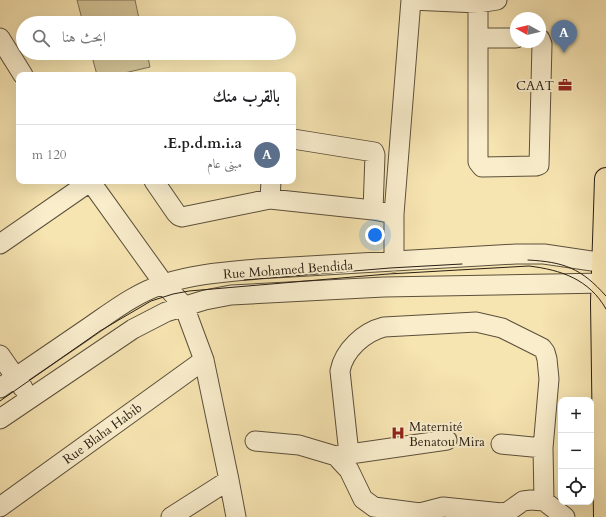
<!DOCTYPE html>
<html lang="ar">
<head>
<meta charset="utf-8">
<style>
	:root { --surface:#fff; --page:#f2f2f2; --text:#202124; --muted:#757577; --line:#e0e0e0; --accent:#8f2418 }
	body { margin:0; font-family:Cardo,Amiri,serif; background:var(--page); color:var(--text); direction:rtl }
	.controls { position:absolute; right:12px; bottom:12px; display:grid; overflow:hidden; border-radius:8px; box-shadow:0 4px 16px #0002 }
	.controls button { width:36px; height:36px; display:grid; place-items:center; padding:0; border:0; border-bottom:1px solid var(--line); background:var(--surface); color:var(--text); font:20px sans-serif }
	.compass { position:absolute; left:510px; top:12px; width:36px; height:36px; border-radius:50%; background:var(--surface); box-shadow:0 4px 16px #0002; rotate:278deg }
	.you { position:absolute; left:375px; top:235px; width:14px; height:14px; margin:-10px; border:3px solid #fff; border-radius:50%; background:#1a73e8; box-shadow:0 0 0 6px #1a73e833 }
	.badge { display:grid; place-items:center; width:26px; height:26px; border-radius:50%; background:var(--accent); color:#fff; font-size:13px; font-weight:700 }
	.pin { position:absolute; translate:-50% -33px; filter:drop-shadow(0 1px 2px #0008) }
	.pin::after { content:''; position:absolute; top:21px; width:14px; height:12px; background:inherit; clip-path:polygon(0 0,100% 0,50% 100%) }
	.list { margin:0; padding:0; list-style:none }
	h2 { display:flex; justify-content:space-between; align-items:center; height:52px; margin:0; padding:0 16px; font-size:17px }
	h2 small { font-size:13px; font-weight:400; color:var(--muted) }
	.list li { display:grid; grid-template-columns:26px 1fr auto; gap:12px; align-items:center; box-sizing:border-box; height:60px; padding:0 16px; border-top:1px solid var(--line) }
	.list b { display:block; font-size:15px; white-space:nowrap }
	.list p { margin:0; font-size:13px; white-space:nowrap; color:var(--muted) }
	.list em { font-size:13px; font-style:normal; color:var(--muted) }
	.icon { flex:none; width:22px; height:22px; fill:none; stroke:currentColor; stroke-width:2; stroke-linecap:round; stroke-linejoin:round }
	.map { position:relative; flex:none; width:606px; height:517px; overflow:hidden; direction:ltr }
	.search { position:absolute; background:var(--surface); box-shadow:0 4px 16px #0002; left:16px; top:16px; width:280px; height:44px; display:flex; align-items:center; gap:10px; box-sizing:border-box; padding:0 14px; border-radius:22px; color:var(--muted); font-size:15px }
	.panel { position:absolute; background:var(--surface); box-shadow:0 4px 16px #0002; left:16px; top:72px; width:280px; height:112px; border-radius:8px; direction:rtl }
	.map>svg:first-child { display:block }
	.green { fill:#d3c396; stroke:#7e7155 }
	.lines { fill:none; stroke-linecap:round; stroke-linejoin:round }
	.minor-casing { stroke:#5c503b; stroke-width:21 }
	.major-casing { stroke:#291f14; stroke-width:24 }
	.minor { stroke:#f9edcc; stroke-width:19 }
	.major { stroke:#f6e4b1; stroke-width:22 }
	.tram { stroke:#291f14; stroke-width:1 }
	.labels { text-anchor:middle; stroke-width:4; stroke-linejoin:round; paint-order:stroke }
	.poi-label { font-size:13px; fill:#291f14; stroke:#f9edcc; text-anchor:end }
	.street-label { font-size:13px; fill:#291f14; stroke:#f9edcc }
</style>
</head>
<body>
<div class="map">
<svg width="606" height="517" viewBox="0 0 606 517">
	<rect width="100%" height="100%" fill="#f6e4b1"/>
	<filter id="stains"><feTurbulence type="fractalNoise" baseFrequency=".005" numOctaves="4"/><feColorMatrix values="0 0 0 0 .2 0 0 0 0 .09 0 0 0 0 .02 0 0 0 .5 -.17"/></filter>
	<radialGradient id="worn" r=".72"><stop offset=".6" stop-color="#630" stop-opacity="0"/><stop offset="1" stop-color="#630" stop-opacity=".3"/></radialGradient>
	<!-- green -->
	<path class="green" d="M 77,0 L 135,0 L 140,23 L 83,23 Z
		M 91,53 L 147,53 L 150,67 L 116,75 L 97,75 Z"/>
	<g class="lines">
		<!-- minor casing -->
		<g class="minor-casing">
			<path id="minor" d="M 411,0 L 478,3 L 497,0
				M 478,3 L 478,38
				M 0,38 L 23,75
				M 516,38 L 478,38 L 478,162 L 482,167 L 536,166 L 539,165 L 542,44 L 540,39
				M 293,139 L 374,152 L 375,155 L 373,210
				M 90,181 L 164,284 L 184,306 L 204,360 L 229,480 L 236,517
				M 154,181 L 176,213 L 179,216 L 182,217 L 270,199 L 373,210 L 394,214
				M 270,199 L 271,181
				M 0,244 L 91,181
				M 394,262 L 394,214 L 411,0
				M 0,355 L 23,388
				M 0,388 C 28,369 57,349 85,330 C 110,313 135,293 164,284 C 194,274 226,272 257,269 L 516,254 L 544,254 L 606,263
				M 0,419 L 133,329 L 166,312 L 205,300 L 231,295 L 384,287 L 606,283
				M 255,441 L 299,445 L 336,456 L 447,440
				M 501,444 L 543,448 L 544,501
				M 349,454 L 340,371 C 344,350 364,332 384,327 L 476,322 L 502,328 L 542,348 L 545,352 L 547,359 L 549,379 L 543,448
				M 336,456 L 349,470 L 363,499 L 374,507 L 420,513 L 443,507 L 502,513 L 509,511 L 523,501 L 531,500 L 544,501 L 565,517
				M 0,507 L 204,360
				M 171,517 L 229,480"/>
		</g>
		<!-- major casing -->
		<g class="major-casing">
			<path id="major" d="M 605,517 L 602,302 L 606,179"/>
		</g>
		<!-- minor -->
		<use href="#minor" class="minor"/>
		<!-- major -->
		<use href="#major" class="major"/>
		<!-- tram -->
		<path class="tram" d="M 528,260 C 564,262 581,268 606,296
			M 244,280 L 390,268 L 462,264
			M 0,401 L 100,331 L 151,301 L 173,294 L 189,291 L 388,274 L 529,266 C 561,270 589,279 606,309"/>
	</g>
	<!-- icons -->
	<defs>
		<g id="office-bare" transform="scale(1.08)"><path d="M-6-3h4V-5.5h4V-3h4V5H-6ZM-1-4.5V-3h2v-1.5ZM-6 0V1H6V0Z" fill="#8f2418" stroke="#f9edcc" stroke-width="2.5" paint-order="stroke"/></g>
		<g id="hospital-bare" transform="scale(1.08)"><path d="M-5-5h3v3.5h4V-5h3V5h-3V1.5h-4V5h-3Z" fill="#8f2418" stroke="#f9edcc" stroke-width="2.5" paint-order="stroke"/></g>
	</defs>
	<g fill-rule="evenodd">
		<use href="#office-bare" x="565" y="85"/>
		<use href="#hospital-bare" x="398" y="433"/>
	</g>
	<g class="labels">
		<!-- poi labels -->
		<g class="poi-label">
			<text x="554" y="90">CAAT</text>
			<text x="409" y="431" text-anchor="start">Maternité<tspan x="409" dy="15">Benatou Mira</tspan></text>
		</g>
		<!-- street labels -->
		<g class="street-label">
			<text transform="translate(288 269) rotate(-4)" y="5">Rue Mohamed Bendida</text>
			<text transform="translate(102 433) rotate(-36)" y="5">Rue Blaha Habib</text>
		</g>
	</g>
	<rect width="100%" height="100%" filter="url(#stains)"/>
	<rect width="100%" height="100%" fill="url(#worn)"/>
</svg>
<div class="controls">
<button>+</button>
<button>−</button>
<button><svg class="icon" aria-label="locate" viewBox="0 0 24 24"><circle cx="12" cy="12" r="6"/><path d="M12 2v4M12 18v4M2 12h4M18 12h4"/></svg></button>
</div>
<svg class="compass" viewBox="-18 -18 36 36"><path d="M0-13l5 13h-10z" fill="#e53935"/><path d="M0 13l5-13h-10z" fill="#757577"/></svg>
<div class="you"></div>
<div class="pin badge" style="left:564px;top:53px;background:#5c6f8a">A</div>
<div class="search"><svg class="icon" aria-label="search" viewBox="0 0 24 24"><circle cx="10" cy="10" r="6"/><path d="M15 15l6 6"/></svg>ابحث هنا</div>
<section class="panel">
<h2>بالقرب منك<small></small></h2>
<ul class="list">
<li><span class="badge" style="background:#5c6f8a">A</span><div><b>E.p.d.m.i.a.</b><p>مبنى عام</p></div><em>120 m</em></li>
</ul>
</section>
</div>
</body>
</html>
